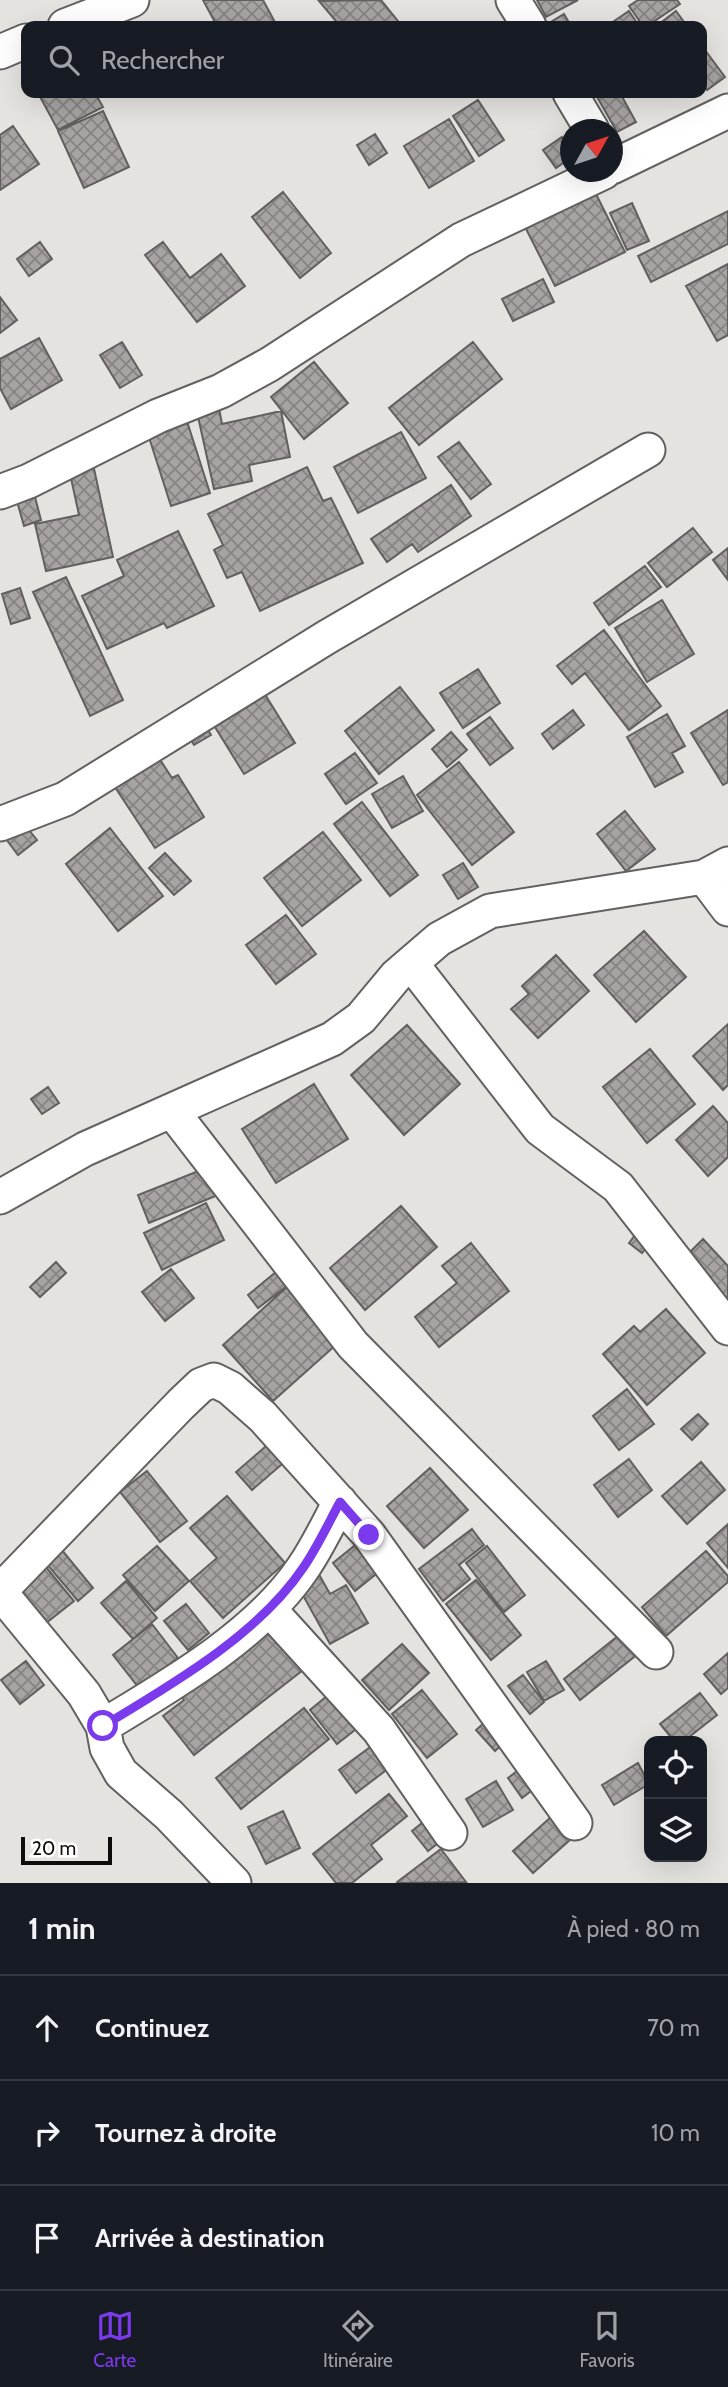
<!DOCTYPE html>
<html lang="fr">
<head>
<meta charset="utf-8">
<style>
	:root { --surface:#171b24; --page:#20242c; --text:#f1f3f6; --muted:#9ea1a6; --line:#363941; --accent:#7c3aed }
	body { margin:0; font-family:Cabin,sans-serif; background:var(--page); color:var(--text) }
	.controls { position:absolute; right:21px; bottom:21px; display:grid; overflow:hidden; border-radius:14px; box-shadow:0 7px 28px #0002 }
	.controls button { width:63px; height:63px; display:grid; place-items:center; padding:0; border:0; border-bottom:2px solid var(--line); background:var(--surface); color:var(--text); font:35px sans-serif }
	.compass { position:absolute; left:560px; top:119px; width:63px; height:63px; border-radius:50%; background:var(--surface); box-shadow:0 7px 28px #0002; rotate:50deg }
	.scale { position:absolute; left:21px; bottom:18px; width:91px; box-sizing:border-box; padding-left:7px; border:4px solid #0e0d0c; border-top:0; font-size:19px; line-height:24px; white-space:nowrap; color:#0e0d0c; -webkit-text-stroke:5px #fff; paint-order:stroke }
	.stop { position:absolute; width:21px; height:21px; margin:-16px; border:5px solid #7c3aed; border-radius:50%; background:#fff }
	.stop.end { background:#7c3aed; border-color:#fff; box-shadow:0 2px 7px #0008 }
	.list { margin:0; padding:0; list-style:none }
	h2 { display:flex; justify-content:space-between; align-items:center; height:91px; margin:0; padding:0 28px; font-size:30px }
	h2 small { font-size:23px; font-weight:400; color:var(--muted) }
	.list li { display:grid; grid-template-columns:46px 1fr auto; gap:21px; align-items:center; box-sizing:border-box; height:105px; padding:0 28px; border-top:2px solid var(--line) }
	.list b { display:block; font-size:26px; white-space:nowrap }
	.list em { font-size:23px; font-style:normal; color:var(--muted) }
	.icon { flex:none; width:38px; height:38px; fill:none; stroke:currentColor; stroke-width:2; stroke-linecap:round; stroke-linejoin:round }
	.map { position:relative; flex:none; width:728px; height:1883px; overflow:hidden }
	.search { position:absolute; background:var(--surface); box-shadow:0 7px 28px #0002; left:21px; right:21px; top:21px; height:77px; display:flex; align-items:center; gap:18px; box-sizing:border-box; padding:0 24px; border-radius:14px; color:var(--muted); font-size:26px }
	.sheet { height:406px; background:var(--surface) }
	nav { display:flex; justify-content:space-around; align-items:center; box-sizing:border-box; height:98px; border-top:2px solid var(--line); background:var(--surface); font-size:19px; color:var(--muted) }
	nav a { display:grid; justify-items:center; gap:4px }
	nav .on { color:var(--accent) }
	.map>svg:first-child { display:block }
	.building { fill:url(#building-cross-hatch); stroke:#635f5f; stroke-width:2 }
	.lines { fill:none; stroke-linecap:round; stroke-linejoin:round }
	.street-casing { stroke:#62615f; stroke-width:37 }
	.street { stroke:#fff; stroke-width:33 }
	.route { stroke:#7c3aed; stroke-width:9 }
</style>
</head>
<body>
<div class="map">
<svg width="728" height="1883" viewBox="0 0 728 1883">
	<defs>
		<pattern id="building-cross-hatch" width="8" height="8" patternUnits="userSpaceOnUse" patternTransform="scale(1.75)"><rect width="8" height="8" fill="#a6a3a2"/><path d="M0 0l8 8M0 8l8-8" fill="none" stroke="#868382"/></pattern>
	</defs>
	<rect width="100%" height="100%" fill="#e4e3e0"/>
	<!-- building -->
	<path class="building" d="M 203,0 L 263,0 L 277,26 L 217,26 Z
		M 381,0 L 398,21 L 392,26 L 340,26 L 319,1 Z
		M 537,0 L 578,0 L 546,17 Z
		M 638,0 L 677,0 L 680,4 L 647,26 L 643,26 L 629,6 Z
		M 629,11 L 639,26 L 607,26 Z
		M 676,11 L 687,26 L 660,26 L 659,24 Z
		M 564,14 L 571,26 L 546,26 L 546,25 Z
		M 702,46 L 725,77 L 707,90 L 702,83 Z
		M 38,93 L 95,93 L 103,107 L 58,130 Z
		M 600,93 L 620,93 L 636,122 L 617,132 L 596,95 Z
		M 478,100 L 504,140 L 479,156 L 453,116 Z
		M 103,111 L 129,167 L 84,188 L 58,131 Z
		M 449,119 L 474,161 L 429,188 L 404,146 Z
		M 13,126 L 39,164 L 0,190 L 0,135 Z
		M 375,134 L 387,153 L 369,165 L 357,145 Z
		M 562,137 L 570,149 L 570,158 L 556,168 L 543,150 Z
		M 592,186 L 625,252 L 555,286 L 522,221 Z
		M 283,192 L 331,253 L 300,278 L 252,217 Z
		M 632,203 L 649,241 L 627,250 L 610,213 Z
		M 728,211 L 728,244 L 651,282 L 638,256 Z
		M 40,242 L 52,259 L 29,276 L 17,259 Z
		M 163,242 L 190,278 L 221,254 L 245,286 L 197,322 L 145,255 Z
		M 728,264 L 728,335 L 717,341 L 686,286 Z
		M 543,279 L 554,302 L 513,321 L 502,299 Z
		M 0,297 L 17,320 L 0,333 Z
		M 39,338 L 62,380 L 11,409 L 0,388 L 0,359 Z
		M 122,342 L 142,375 L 120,388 L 100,355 Z
		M 473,342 L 502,379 L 419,445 L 389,408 Z
		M 314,362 L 348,403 L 304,439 L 271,397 Z
		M 219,408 L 222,424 L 281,411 L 290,457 L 249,465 L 252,481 L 214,489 L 197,412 Z
		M 185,415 L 210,493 L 171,506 L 146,428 Z
		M 401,432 L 426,478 L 358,513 L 334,467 Z
		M 459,442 L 491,484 L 471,499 L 438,457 Z
		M 93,464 L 113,557 L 46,571 L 35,524 L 79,515 L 69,469 Z
		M 307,467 L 323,501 L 331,498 L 363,563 L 260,611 L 242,572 L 227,578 L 214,550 L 223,545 L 208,514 Z
		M 31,482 L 41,520 L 24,526 L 13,487 Z
		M 451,485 L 471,516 L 418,552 L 412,544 L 387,562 L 371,539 Z
		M 693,528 L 712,552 L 667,587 L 648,563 Z
		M 178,531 L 214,606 L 167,628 L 164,623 L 107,649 L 82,596 L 124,576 L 117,560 Z
		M 728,548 L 728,580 L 713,560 Z
		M 645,566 L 661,587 L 609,625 L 594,603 Z
		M 66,577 L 123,700 L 90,716 L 33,592 Z
		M 20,588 L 30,618 L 11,624 L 2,594 Z
		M 662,600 L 694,654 L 647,682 L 615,628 Z
		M 604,630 L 661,706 L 629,730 L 585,673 L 572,684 L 557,666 Z
		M 478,669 L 500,703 L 463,728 L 440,693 Z
		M 258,683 L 295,743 L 244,774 L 207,714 Z
		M 400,687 L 434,730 L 379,774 L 345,731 Z
		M 573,710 L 584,725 L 553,749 L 542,734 Z
		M 728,710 L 728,782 L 723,785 L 691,733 Z
		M 667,714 L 685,746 L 672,753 L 683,772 L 655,787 L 627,737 Z
		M 490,717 L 513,748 L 490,765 L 467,734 Z
		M 201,718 L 211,735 L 194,745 L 184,728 Z
		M 451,732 L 467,750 L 447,767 L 432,749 Z
		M 155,752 L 172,778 L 178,775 L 204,817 L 155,848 L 111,781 Z
		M 355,753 L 377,783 L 346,804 L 325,774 Z
		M 459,762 L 514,832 L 472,865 L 417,795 Z
		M 403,776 L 423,811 L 392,828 L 372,794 Z
		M 362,802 L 418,875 L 390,896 L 334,824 Z
		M 625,811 L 655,849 L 626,871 L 597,834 Z
		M 25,825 L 37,840 L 18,855 L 6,839 Z
		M 110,828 L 163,896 L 118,931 L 66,864 Z
		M 323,832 L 361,880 L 302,926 L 264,878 Z
		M 165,853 L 191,881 L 174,895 L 149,868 Z
		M 463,863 L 478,887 L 458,899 L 443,875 Z
		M 286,915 L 316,954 L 276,984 L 246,945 Z
		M 644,931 L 686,977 L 636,1022 L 594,975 Z
		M 556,955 L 589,991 L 538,1038 L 511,1009 L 529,994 L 522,986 Z
		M 728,1024 L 728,1085 L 723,1090 L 693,1056 Z
		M 407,1025 L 460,1084 L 404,1135 L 351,1075 Z
		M 650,1049 L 695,1104 L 647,1143 L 603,1087 Z
		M 314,1084 L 348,1139 L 276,1183 L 242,1129 Z
		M 48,1087 L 59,1103 L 42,1114 L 31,1099 Z
		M 713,1106 L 728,1123 L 728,1157 L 708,1176 L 676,1140 Z
		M 216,1164 L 228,1191 L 149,1223 L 138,1195 Z
		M 206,1203 L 224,1240 L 162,1270 L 144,1233 Z
		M 401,1206 L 437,1247 L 365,1310 L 330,1268 Z
		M 645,1222 L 658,1232 L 642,1253 L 629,1243 Z
		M 703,1239 L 728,1266 L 728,1306 L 683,1259 Z
		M 471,1243 L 509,1291 L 439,1347 L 415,1317 L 457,1283 L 442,1266 Z
		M 56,1262 L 66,1273 L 40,1297 L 30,1287 Z
		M 171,1269 L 194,1298 L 165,1321 L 142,1292 Z
		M 276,1272 L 287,1286 L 258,1308 L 248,1295 Z
		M 287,1287 L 337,1344 L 273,1401 L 223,1345 Z
		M 666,1309 L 705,1353 L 647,1405 L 603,1354 L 634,1326 L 640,1332 Z
		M 627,1389 L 654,1424 L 619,1450 L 593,1416 Z
		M 698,1414 L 708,1424 L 692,1440 L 681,1429 Z
		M 272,1441 L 288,1459 L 252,1490 L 236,1472 Z
		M 629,1459 L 652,1490 L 618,1517 L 594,1485 Z
		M 701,1462 L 725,1490 L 687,1524 L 662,1496 Z
		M 430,1468 L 468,1510 L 424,1548 L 387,1506 Z
		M 147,1471 L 187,1521 L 160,1542 L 120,1492 Z
		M 227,1496 L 285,1563 L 223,1618 L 190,1581 L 217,1558 L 190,1528 Z
		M 728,1524 L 728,1568 L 707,1543 Z
		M 472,1529 L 484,1545 L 459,1565 L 470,1579 L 443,1601 L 419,1569 Z
		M 369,1534 L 391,1562 L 355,1591 L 333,1563 Z
		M 157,1546 L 189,1581 L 155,1611 L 123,1575 Z
		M 487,1546 L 525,1595 L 504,1612 L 466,1563 Z
		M 61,1549 L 93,1588 L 78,1601 L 45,1562 Z
		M 706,1551 L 728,1576 L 728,1582 L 666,1636 L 642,1607 Z
		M 41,1561 L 74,1601 L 41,1627 L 9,1587 Z
		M 316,1569 L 330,1594 L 346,1585 L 368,1623 L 330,1644 L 295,1581 Z
		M 476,1580 L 521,1635 L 491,1660 L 446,1604 Z
		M 126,1581 L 157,1618 L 133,1639 L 101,1603 Z
		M 186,1604 L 209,1633 L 188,1650 L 164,1621 Z
		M 266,1623 L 303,1670 L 194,1755 L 163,1716 L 184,1700 L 178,1692 Z
		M 152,1624 L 178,1658 L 139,1688 L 113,1655 Z
		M 628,1628 L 644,1649 L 580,1700 L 564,1679 Z
		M 402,1644 L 429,1673 L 389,1710 L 362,1680 Z
		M 728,1653 L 728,1688 L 721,1694 L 704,1674 Z
		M 26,1661 L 44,1685 L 20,1704 L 1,1680 Z
		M 546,1661 L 564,1690 L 544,1701 L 527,1672 Z
		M 523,1675 L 544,1702 L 530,1714 L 508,1686 Z
		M 422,1690 L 457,1734 L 427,1758 L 392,1714 Z
		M 332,1692 L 374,1715 L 337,1744 L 310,1710 Z
		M 700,1693 L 717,1715 L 684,1741 L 674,1741 L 660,1724 Z
		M 502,1707 L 520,1728 L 495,1751 L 476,1730 Z
		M 304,1708 L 329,1739 L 241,1809 L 216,1778 Z
		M 384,1737 L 401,1759 L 356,1793 L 339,1770 Z
		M 534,1758 L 549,1777 L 522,1798 L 508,1778 Z
		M 638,1763 L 649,1784 L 614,1805 L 602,1785 Z
		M 496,1781 L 513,1810 L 483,1827 L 466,1799 Z
		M 389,1794 L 407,1816 L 371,1845 L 382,1859 L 352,1883 L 336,1883 L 313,1854 Z
		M 446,1804 L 462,1824 L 428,1851 L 412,1831 Z
		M 560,1809 L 580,1831 L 533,1873 L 513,1851 Z
		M 283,1811 L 300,1848 L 266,1864 L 248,1827 Z
		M 441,1849 L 466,1882 L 398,1883 L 397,1882 Z"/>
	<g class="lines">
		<!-- street casing -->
		<g class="street-casing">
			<path id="street" d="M 513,0 L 529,26
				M 65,26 L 132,0
				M 0,52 L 26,41
				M 570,93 L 592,130
				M 612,167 L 728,111
				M 0,492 L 29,481 L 158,416 L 221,391 L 270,364 L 461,240 L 604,172
				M 0,824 L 65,799 L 327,637 L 648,450
				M 704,877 L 728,909
				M 411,963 L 540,1129 L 618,1187 L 728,1328
				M 172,1111 L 353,1345 L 656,1652
				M 0,1197 L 85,1149 L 332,1039 L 361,1018 L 396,976 L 439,939 L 490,911 L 704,877 L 728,864
				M 0,1591 L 181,1404 L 201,1385 L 214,1380 L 230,1388 L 263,1417 L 369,1535 L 575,1823
				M 0,1592 L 84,1694 L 103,1726 L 107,1748 L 121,1773 L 169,1815 L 234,1883
				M 269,1609 L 379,1730 L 450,1833
				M 103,1726 C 171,1685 258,1635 303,1568 C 317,1548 328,1524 340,1502"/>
		</g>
		<!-- street -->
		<use href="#street" class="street"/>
	</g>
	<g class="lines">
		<!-- route -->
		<path class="route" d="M 103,1726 C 171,1685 258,1635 303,1568 C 317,1548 328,1524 340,1502 L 369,1535"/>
	</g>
</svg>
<div class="controls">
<button><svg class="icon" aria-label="locate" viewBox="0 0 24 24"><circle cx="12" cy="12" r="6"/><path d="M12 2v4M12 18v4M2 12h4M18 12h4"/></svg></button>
<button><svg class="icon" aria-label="layers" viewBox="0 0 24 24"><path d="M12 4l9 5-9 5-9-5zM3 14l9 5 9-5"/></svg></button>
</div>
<svg class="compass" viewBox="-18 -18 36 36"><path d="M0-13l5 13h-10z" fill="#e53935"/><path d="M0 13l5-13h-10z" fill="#9ea1a6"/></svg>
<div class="scale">20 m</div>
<div class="stop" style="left:103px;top:1726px"></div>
<div class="stop end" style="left:369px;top:1535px"></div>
<div class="search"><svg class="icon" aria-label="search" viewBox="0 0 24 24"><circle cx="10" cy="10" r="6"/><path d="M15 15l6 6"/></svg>Rechercher</div>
</div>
<section class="sheet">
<h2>1 min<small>À pied · 80 m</small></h2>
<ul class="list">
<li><svg class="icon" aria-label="ahead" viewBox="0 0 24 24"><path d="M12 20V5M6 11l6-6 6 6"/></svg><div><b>Continuez</b></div><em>70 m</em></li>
<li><svg class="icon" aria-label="right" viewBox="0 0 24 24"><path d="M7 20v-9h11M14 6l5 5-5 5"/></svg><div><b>Tournez à droite</b></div><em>10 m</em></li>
<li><svg class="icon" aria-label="arrive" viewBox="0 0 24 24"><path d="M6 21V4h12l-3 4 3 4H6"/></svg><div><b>Arrivée à destination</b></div></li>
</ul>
</section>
<nav>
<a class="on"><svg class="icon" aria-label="map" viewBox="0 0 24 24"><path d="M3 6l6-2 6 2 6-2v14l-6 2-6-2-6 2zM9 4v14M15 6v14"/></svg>Carte</a>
<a><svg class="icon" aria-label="directions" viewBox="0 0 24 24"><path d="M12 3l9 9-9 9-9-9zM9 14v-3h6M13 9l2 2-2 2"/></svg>Itinéraire</a>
<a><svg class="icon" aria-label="saved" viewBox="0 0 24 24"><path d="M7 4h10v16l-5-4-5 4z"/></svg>Favoris</a>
</nav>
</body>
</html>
